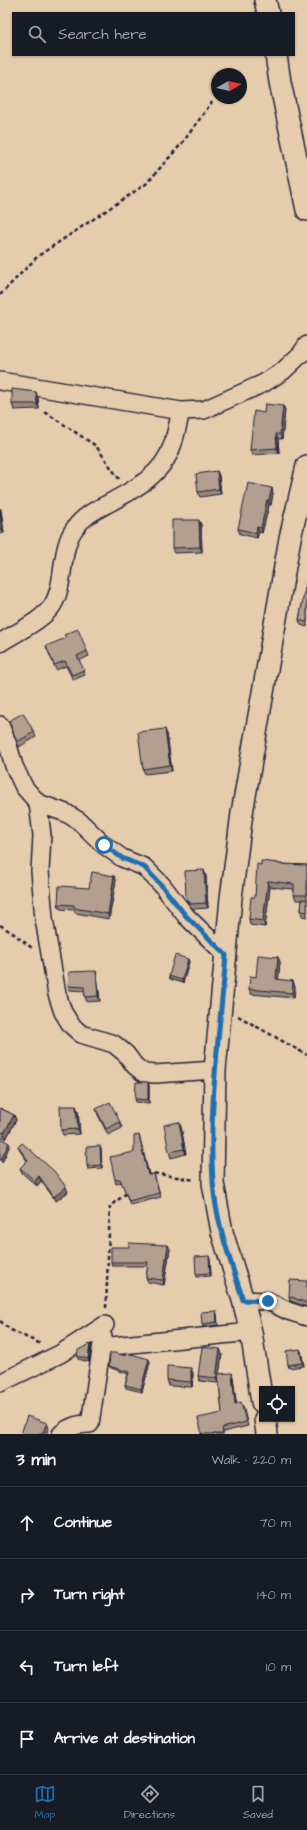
<!DOCTYPE html>
<html lang="en">
<head>
<meta charset="utf-8">
<style>
	:root { --surface:#171b24; --page:#20242c; --text:#f1f3f6; --muted:#9ea1a6; --line:#363941; --accent:#1f6fb2 }
	body { margin:0; font-family:"Architects Daughter",sans-serif; background:var(--page); color:var(--text) }
	.controls { position:absolute; right:12px; bottom:12px; display:grid; overflow:hidden; border-radius:0px; box-shadow:0 1px 3px #0004 }
	.controls button { width:36px; height:36px; display:grid; place-items:center; padding:0; border:0; border-bottom:1px solid var(--line); background:var(--surface); color:var(--text); font:20px sans-serif }
	.compass { position:absolute; left:211px; top:68px; width:36px; height:36px; border-radius:50%; background:var(--surface); box-shadow:0 1px 3px #0004; rotate:81deg }
	.stop { position:absolute; width:12px; height:12px; margin:-9px; border:3px solid #1f6fb2; border-radius:50%; background:#fff }
	.stop.end { background:#1f6fb2; border-color:#fff; box-shadow:0 1px 4px #0008 }
	.list { margin:0; padding:0; list-style:none }
	h2 { display:flex; justify-content:space-between; align-items:center; height:52px; margin:0; padding:0 16px; font-size:17px }
	h2 small { font-size:13px; font-weight:400; color:var(--muted) }
	.list li { display:grid; grid-template-columns:26px 1fr auto; gap:12px; align-items:center; box-sizing:border-box; height:72px; padding:0 16px; border-top:1px solid var(--line) }
	.list b { display:block; font-size:15px; white-space:nowrap }
	.list em { font-size:13px; font-style:normal; color:var(--muted) }
	.icon { flex:none; width:22px; height:22px; fill:none; stroke:currentColor; stroke-width:2; stroke-linecap:round; stroke-linejoin:round }
	.map { position:relative; flex:none; width:307px; height:1434px; overflow:hidden }
	.search { position:absolute; background:var(--surface); box-shadow:0 1px 3px #0004; left:12px; right:12px; top:12px; height:44px; display:flex; align-items:center; gap:10px; box-sizing:border-box; padding:0 14px; border-radius:0px; color:var(--muted); font-size:15px }
	.sheet { height:340px; background:var(--surface) }
	nav { display:flex; justify-content:space-around; align-items:center; box-sizing:border-box; height:56px; border-top:1px solid var(--line); background:var(--surface); font-size:11px; color:var(--muted) }
	nav a { display:grid; justify-items:center; gap:2px }
	nav .on { color:var(--accent) }
	.map>svg:first-child { display:block }
	.lines { fill:none; stroke-linecap:round; stroke-linejoin:round }
	.minor-casing { stroke:#22223b; stroke-width:20 }
	.tertiary-casing { stroke:#22223b; stroke-width:24 }
	.path { stroke:#22223b; stroke-width:2.5; stroke-dasharray:4 3; stroke-linecap:butt }
	.minor { stroke:#e5ccad; stroke-width:17 }
	.tertiary { stroke:#e5ccad; stroke-width:21 }
	.wall { fill:#99897b; stroke:#22223b }
	.shaded-wall { fill:#7d6f64; stroke:#22223b }
	.building { fill:#b29f8f; stroke:#22223b }
	.route { stroke:#1f6fb2; stroke-width:5 }
</style>
</head>
<body>
<div class="map">
<svg width="307" height="1434" viewBox="0 0 307 1434">
	<rect width="100%" height="100%" fill="#e5ccad"/>
	<filter id="ink" filterUnits="userSpaceOnUse"><feTurbulence type="fractalNoise" baseFrequency=".025" numOctaves="2"/><feDisplacementMap in="SourceGraphic" scale="8" xChannelSelector="R" yChannelSelector="G"/><feConvolveMatrix kernelMatrix="1 2 1 2 8 2 1 2 1" color-interpolation-filters="sRGB"/></filter>
	<g filter="url(#ink)">
		<g class="lines">
			<!-- minor casing -->
			<g class="minor-casing">
				<path id="minor" d="M 0,381 L 181,411 L 204,410 L 264,383 L 283,371 L 301,354 L 307,345
					M 0,643 C 15,633 42,621 52,606 C 66,585 59,549 75,528 C 84,515 98,509 111,502 C 135,489 163,474 172,446 C 176,435 178,423 181,411
					M 0,725 L 8,745 L 14,766 L 24,787 L 38,803 L 66,813 L 79,821 L 104,845 L 122,858 L 144,867 L 162,885 L 186,916 L 226,955
					M 38,803 L 42,835 L 40,871 L 44,919 L 57,994 L 63,1012 L 71,1025 L 81,1034 L 114,1044 L 126,1054 L 135,1066 L 144,1073 L 155,1074 L 215,1070
					M 243,1300 L 268,1301 L 288,1311 L 307,1317
					M 102,1347 L 251,1332
					M 0,1383 L 60,1354 L 105,1325
					M 90,1424 L 103,1337
					M 61,1434 C 70,1426 78,1424 90,1424"/>
			</g>
			<!-- tertiary casing -->
			<g class="tertiary-casing">
				<path id="tertiary" d="M 265,0 L 268,13
					M 276,55 L 280,82 L 307,210
					M 262,1402 L 251,1332 L 243,1300 L 222,1232 L 213,1183 L 215,1070 L 231,898 L 242,813 L 290,538 L 307,466
					M 265,1419 L 267,1434"/>
			</g>
			<!-- path -->
			<path class="path" d="M 0,295 L 38,256 L 146,184 L 183,142 L 212,102
				M 45,412 L 96,446 L 119,479
				M 0,925 L 14,934 L 32,948
				M 238,1016 L 307,1055
				M 148,1176 L 152,1173 L 195,1180
				M 106,1308 L 110,1206 L 128,1192
				M 0,1321 L 11,1330 L 41,1344"/>
			<!-- minor -->
			<use href="#minor" class="minor"/>
			<!-- tertiary -->
			<use href="#tertiary" class="tertiary"/>
		</g>
		<!-- wall -->
		<path class="wall" d="M 38,398 L 39,409 L 14,410 L 12,404 Z
			M 283,406 L 285,410 L 282,439 L 278,439 L 279,453 L 252,455 L 250,450 L 264,413 Z
			M 217,471 L 219,476 L 221,494 L 200,497 L 198,492 Z
			M 273,493 L 271,505 L 269,505 L 262,533 L 259,532 L 257,538 L 240,534 L 238,529 Z
			M 0,508 L 1,510 L 4,533 L 0,534 Z
			M 199,520 L 201,525 L 202,552 L 174,553 L 172,548 Z
			M 307,578 L 307,627 L 301,625 L 299,620 Z
			M 46,646 L 87,651 L 89,656 L 79,661 L 85,675 L 73,680 L 66,666 L 56,670 Z
			M 9,721 L 34,732 L 36,737 L 19,747 Z
			M 167,734 L 172,771 L 145,774 L 143,769 Z
			M 278,863 L 279,864 L 307,865 L 307,917 L 302,916 L 301,911 L 302,900 L 296,900 L 294,895 L 294,889 L 270,887 L 265,927 L 250,925 L 249,919 L 255,897 L 261,865 Z
			M 114,876 L 116,880 L 109,919 L 75,913 L 74,910 L 60,909 L 58,904 Z
			M 206,876 L 208,908 L 193,909 L 188,903 L 186,897 Z
			M 278,957 L 280,962 L 278,980 L 293,981 L 295,987 L 294,998 L 251,994 L 249,989 L 256,977 Z
			M 188,959 L 189,962 L 183,983 L 170,979 L 169,976 Z
			M 97,975 L 100,1001 L 87,1002 L 85,997 L 84,991 L 69,990 L 68,986 Z
			M 149,1085 L 149,1103 L 136,1102 L 135,1099 Z
			M 76,1106 L 78,1111 L 80,1134 L 63,1135 L 61,1130 Z
			M 0,1108 L 14,1115 L 16,1120 L 6,1139 L 0,1136 Z
			M 96,1109 L 120,1122 L 122,1128 L 108,1135 L 98,1115 Z
			M 179,1122 L 181,1127 L 186,1154 L 171,1158 L 169,1152 Z
			M 139,1135 L 149,1175 L 154,1174 L 161,1197 L 130,1205 L 122,1182 L 116,1184 L 115,1180 L 134,1152 Z
			M 18,1147 L 68,1192 L 56,1201 L 41,1181 L 37,1186 L 22,1173 L 20,1168 L 27,1161 L 20,1151 Z
			M 101,1149 L 102,1168 L 88,1169 L 87,1166 Z
			M 170,1249 L 164,1285 L 148,1282 L 146,1278 L 148,1266 L 112,1266 L 111,1262 Z
			M 210,1259 L 211,1276 L 197,1277 L 196,1274 Z
			M 307,1281 L 307,1307 L 290,1301 L 289,1296 Z
			M 216,1311 L 217,1314 L 218,1325 L 203,1327 L 202,1324 Z
			M 90,1344 L 91,1347 L 89,1362 L 78,1359 L 77,1356 Z
			M 220,1349 L 222,1354 L 219,1374 L 233,1377 L 236,1403 L 243,1406 L 248,1426 L 223,1432 L 224,1434 L 200,1434 L 202,1434 L 222,1413 L 219,1380 L 218,1383 L 200,1381 L 198,1376 Z
			M 301,1351 L 304,1366 L 289,1368 L 288,1365 Z
			M 126,1356 L 150,1362 L 142,1392 L 126,1388 L 125,1385 L 128,1374 L 111,1368 L 109,1366 Z
			M 193,1373 L 192,1387 L 169,1386 L 167,1380 Z"/>
		<!-- shaded-wall -->
		<path class="shaded-wall" d="M 36,392 L 38,398 L 39,409 L 37,404 Z
			M 283,406 L 285,410 L 282,439 L 280,434 Z
			M 276,434 L 278,439 L 279,453 L 277,448 Z
			M 217,471 L 219,476 L 221,494 L 219,489 Z
			M 272,488 L 273,493 L 271,505 L 269,500 Z
			M 267,500 L 269,505 L 262,533 L 261,528 Z
			M 0,508 L 1,510 L 4,533 L 2,528 Z
			M 199,520 L 201,525 L 202,552 L 200,547 Z
			M 257,527 L 259,532 L 257,538 L 256,533 Z
			M 165,729 L 167,734 L 172,771 L 170,765 Z
			M 204,870 L 206,876 L 208,908 L 206,903 Z
			M 114,876 L 116,880 L 109,919 L 108,914 Z
			M 268,881 L 270,887 L 265,927 L 263,921 Z
			M 278,957 L 280,962 L 278,985 L 276,979 Z
			M 188,959 L 189,962 L 183,983 L 182,980 Z
			M 96,971 L 97,975 L 100,1001 L 98,996 Z
			M 293,981 L 295,987 L 294,998 L 292,993 Z
			M 148,1082 L 149,1085 L 149,1103 L 148,1100 Z
			M 76,1106 L 78,1111 L 80,1134 L 78,1129 Z
			M 14,1115 L 16,1120 L 6,1139 L 4,1133 Z
			M 179,1122 L 181,1127 L 186,1154 L 184,1149 Z
			M 139,1135 L 150,1179 L 148,1175 Z
			M 9,1143 L 10,1145 L 2,1163 L 1,1160 Z
			M 100,1146 L 101,1149 L 102,1168 L 101,1165 Z
			M 39,1176 L 41,1181 L 37,1186 L 35,1181 Z
			M 66,1187 L 68,1192 L 56,1201 L 54,1197 Z
			M 168,1245 L 170,1249 L 164,1285 L 163,1280 Z
			M 209,1256 L 210,1259 L 211,1276 L 210,1273 Z
			M 216,1311 L 217,1314 L 218,1325 L 217,1322 Z
			M 90,1344 L 91,1347 L 89,1362 L 88,1359 Z
			M 220,1349 L 222,1354 L 218,1383 L 216,1378 Z
			M 300,1349 L 301,1351 L 304,1366 L 302,1363 Z
			M 149,1359 L 150,1362 L 142,1392 L 141,1389 Z
			M 191,1368 L 193,1373 L 192,1387 L 191,1382 Z
			M 232,1373 L 233,1377 L 237,1408 L 235,1404 Z
			M 47,1423 L 49,1428 L 46,1434 L 42,1434 Z"/>
		<!-- building -->
		<path class="building" d="M 12,389 L 36,392 L 37,404 L 12,404 Z
			M 265,404 L 283,406 L 280,434 L 276,434 L 277,448 L 250,450 L 254,411 L 264,413 Z
			M 217,471 L 219,489 L 198,492 L 196,474 Z
			M 248,483 L 272,488 L 269,500 L 267,500 L 261,528 L 257,527 L 256,533 L 238,529 Z
			M 0,512 L 2,528 L 0,528 Z
			M 172,520 L 199,520 L 200,547 L 172,548 Z
			M 307,578 L 307,622 L 299,620 Z
			M 78,629 L 87,651 L 77,656 L 84,670 L 72,675 L 65,661 L 54,665 L 46,646 L 66,638 L 64,635 Z
			M 23,713 L 34,732 L 17,742 L 9,721 Z
			M 165,729 L 170,765 L 143,769 L 138,732 Z
			M 261,861 L 278,863 L 278,864 L 307,865 L 307,895 L 294,895 L 294,884 L 268,881 L 263,921 L 249,919 L 251,897 L 255,897 L 257,864 L 261,865 Z
			M 204,870 L 206,903 L 191,904 L 186,897 L 185,871 Z
			M 92,872 L 114,876 L 108,914 L 74,908 L 74,905 L 58,904 L 59,886 L 89,888 Z
			M 302,899 L 307,900 L 307,912 L 301,911 Z
			M 175,955 L 188,959 L 182,980 L 169,976 Z
			M 258,955 L 278,957 L 276,979 L 293,981 L 292,993 L 249,989 L 250,976 L 256,977 Z
			M 96,971 L 98,996 L 85,997 L 84,987 L 68,986 L 69,972 Z
			M 136,1082 L 148,1082 L 148,1100 L 135,1099 Z
			M 110,1102 L 120,1122 L 106,1129 L 96,1109 Z
			M 60,1106 L 76,1106 L 78,1129 L 61,1130 Z
			M 0,1108 L 14,1115 L 4,1133 L 0,1131 Z
			M 179,1122 L 184,1149 L 169,1152 L 164,1125 Z
			M 139,1135 L 148,1175 L 154,1174 L 159,1193 L 129,1201 L 120,1179 L 115,1180 L 110,1157 L 134,1152 L 134,1136 Z
			M 0,1138 L 9,1143 L 1,1160 L 0,1160 Z
			M 22,1143 L 54,1171 L 66,1187 L 54,1197 L 39,1176 L 35,1181 L 20,1168 L 28,1160 L 18,1147 Z
			M 100,1146 L 101,1165 L 87,1166 L 86,1147 Z
			M 129,1243 L 168,1245 L 163,1280 L 146,1278 L 148,1262 L 111,1262 L 111,1247 L 129,1247 Z
			M 209,1256 L 210,1273 L 196,1274 L 195,1257 Z
			M 290,1280 L 307,1281 L 307,1303 L 289,1296 Z
			M 216,1311 L 217,1322 L 202,1324 L 201,1312 Z
			M 90,1344 L 88,1359 L 77,1356 L 78,1350 Z
			M 202,1347 L 220,1349 L 216,1378 L 198,1376 Z
			M 300,1349 L 302,1363 L 288,1365 L 286,1351 Z
			M 110,1353 L 115,1353 L 126,1356 L 127,1353 L 149,1359 L 141,1389 L 125,1385 L 129,1372 L 109,1366 Z
			M 167,1366 L 191,1368 L 191,1382 L 167,1380 Z
			M 232,1373 L 235,1404 L 241,1402 L 246,1422 L 222,1428 L 223,1434 L 200,1434 L 202,1434 L 198,1418 L 222,1413 L 218,1374 Z
			M 27,1416 L 47,1423 L 42,1434 L 21,1434 Z"/>
	</g>
	<g class="lines" filter="url(#ink)">
		<!-- route -->
		<path class="route" d="M 104,845 L 122,858 L 144,867 L 162,886 L 186,916 L 226,955 C 220,1029 208,1109 213,1182 C 216,1223 231,1262 243,1300 L 268,1301"/>
	</g>
</svg>
<div class="controls">
<button><svg class="icon" aria-label="locate" viewBox="0 0 24 24"><circle cx="12" cy="12" r="6"/><path d="M12 2v4M12 18v4M2 12h4M18 12h4"/></svg></button>
</div>
<svg class="compass" viewBox="-18 -18 36 36"><path d="M0-13l5 13h-10z" fill="#e53935"/><path d="M0 13l5-13h-10z" fill="#9ea1a6"/></svg>
<div class="stop" style="left:104px;top:845px"></div>
<div class="stop end" style="left:268px;top:1301px"></div>
<div class="search"><svg class="icon" aria-label="search" viewBox="0 0 24 24"><circle cx="10" cy="10" r="6"/><path d="M15 15l6 6"/></svg>Search here</div>
</div>
<section class="sheet">
<h2>3 min<small>Walk · 220 m</small></h2>
<ul class="list">
<li><svg class="icon" aria-label="ahead" viewBox="0 0 24 24"><path d="M12 20V5M6 11l6-6 6 6"/></svg><div><b>Continue</b></div><em>70 m</em></li>
<li><svg class="icon" aria-label="right" viewBox="0 0 24 24"><path d="M7 20v-9h11M14 6l5 5-5 5"/></svg><div><b>Turn right</b></div><em>140 m</em></li>
<li><svg class="icon" aria-label="left" viewBox="0 0 24 24"><path d="M17 20v-9H6M10 6l-5 5 5 5"/></svg><div><b>Turn left</b></div><em>10 m</em></li>
<li><svg class="icon" aria-label="arrive" viewBox="0 0 24 24"><path d="M6 21V4h12l-3 4 3 4H6"/></svg><div><b>Arrive at destination</b></div></li>
</ul>
</section>
<nav>
<a class="on"><svg class="icon" aria-label="map" viewBox="0 0 24 24"><path d="M3 6l6-2 6 2 6-2v14l-6 2-6-2-6 2zM9 4v14M15 6v14"/></svg>Map</a>
<a><svg class="icon" aria-label="directions" viewBox="0 0 24 24"><path d="M12 3l9 9-9 9-9-9zM9 14v-3h6M13 9l2 2-2 2"/></svg>Directions</a>
<a><svg class="icon" aria-label="saved" viewBox="0 0 24 24"><path d="M7 4h10v16l-5-4-5 4z"/></svg>Saved</a>
</nav>
</body>
</html>
